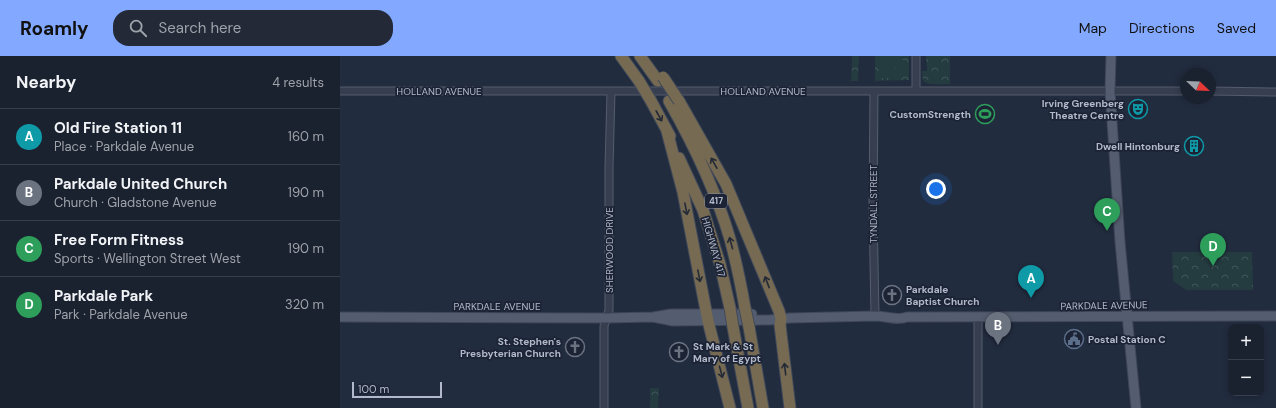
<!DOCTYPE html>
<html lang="en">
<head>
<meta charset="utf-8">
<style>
	:root { --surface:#1a212f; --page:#232937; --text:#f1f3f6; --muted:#9fa3aa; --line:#383e4b; --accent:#82a8ff }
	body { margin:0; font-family:"DM Sans",sans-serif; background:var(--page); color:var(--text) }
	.controls { position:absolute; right:12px; bottom:12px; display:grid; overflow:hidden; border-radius:8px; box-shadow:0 2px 6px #0003 }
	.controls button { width:36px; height:36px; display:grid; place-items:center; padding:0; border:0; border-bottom:1px solid var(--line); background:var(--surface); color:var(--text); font:20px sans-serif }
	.compass { position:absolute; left:840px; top:12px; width:36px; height:36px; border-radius:50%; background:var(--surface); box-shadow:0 2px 6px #0003; rotate:113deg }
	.scale { position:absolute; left:12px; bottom:10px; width:90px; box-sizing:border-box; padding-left:4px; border:2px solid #b2b9ca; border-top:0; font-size:11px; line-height:14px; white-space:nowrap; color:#b2b9ca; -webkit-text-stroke:3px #1b2334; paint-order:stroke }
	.you { position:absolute; left:596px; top:133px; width:14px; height:14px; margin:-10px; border:3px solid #fff; border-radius:50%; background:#1a73e8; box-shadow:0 0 0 6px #1a73e833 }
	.badge { display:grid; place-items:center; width:26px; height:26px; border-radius:50%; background:var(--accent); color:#fff; font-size:13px; font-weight:700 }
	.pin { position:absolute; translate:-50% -33px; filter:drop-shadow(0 1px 2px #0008) }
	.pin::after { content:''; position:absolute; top:21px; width:14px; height:12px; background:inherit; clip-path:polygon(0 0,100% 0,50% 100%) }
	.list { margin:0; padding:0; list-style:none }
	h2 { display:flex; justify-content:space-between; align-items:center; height:52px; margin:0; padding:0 16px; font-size:17px }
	h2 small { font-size:13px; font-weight:400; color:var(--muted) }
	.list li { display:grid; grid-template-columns:26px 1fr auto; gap:12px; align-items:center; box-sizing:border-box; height:56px; padding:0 16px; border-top:1px solid var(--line) }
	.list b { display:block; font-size:15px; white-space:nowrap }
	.list p { margin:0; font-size:13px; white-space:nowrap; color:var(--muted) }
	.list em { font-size:13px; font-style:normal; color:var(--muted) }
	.icon { flex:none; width:22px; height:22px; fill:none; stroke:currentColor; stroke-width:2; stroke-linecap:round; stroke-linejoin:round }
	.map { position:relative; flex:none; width:936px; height:352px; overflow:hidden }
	header { display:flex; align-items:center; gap:24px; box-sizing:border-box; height:56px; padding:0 20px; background:var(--accent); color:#111 }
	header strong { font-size:19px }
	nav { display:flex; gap:22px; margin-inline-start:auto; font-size:14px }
	.search { width:280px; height:36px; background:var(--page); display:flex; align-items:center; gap:10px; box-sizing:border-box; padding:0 14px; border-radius:16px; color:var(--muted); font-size:15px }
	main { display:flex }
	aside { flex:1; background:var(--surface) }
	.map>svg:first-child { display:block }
	.park { fill:url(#park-crowns) }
	.garden { fill:#243b40 }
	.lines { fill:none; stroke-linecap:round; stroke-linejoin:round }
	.minor-casing { stroke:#545c6d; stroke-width:9 }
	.major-casing { stroke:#3f4758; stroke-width:11 }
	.highway-casing { stroke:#41495a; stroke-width:13 }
	.minor { stroke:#363e4f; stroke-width:7 }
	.major { stroke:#545d6f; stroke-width:9 }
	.highway { stroke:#766b52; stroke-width:11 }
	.highway-bridge-casing { stroke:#41495a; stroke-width:13; stroke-linecap:butt }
	.highway-bridge { stroke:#766b52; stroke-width:11 }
	.oneway { stroke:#242a37 }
	.labels { text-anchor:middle; stroke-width:3.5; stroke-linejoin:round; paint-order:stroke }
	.shield { fill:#1b2334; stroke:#858c9d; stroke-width:1 }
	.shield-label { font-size:9px; font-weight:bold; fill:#b2b9ca }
	.street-label { font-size:10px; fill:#b2b9ca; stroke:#1b2334 }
	.poi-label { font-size:10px; font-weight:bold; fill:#b2b9ca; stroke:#1b2334; text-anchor:end }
</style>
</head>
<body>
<header>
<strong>Roamly</strong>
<div class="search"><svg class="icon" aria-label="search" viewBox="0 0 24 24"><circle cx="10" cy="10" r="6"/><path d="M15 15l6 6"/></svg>Search here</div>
<nav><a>Map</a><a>Directions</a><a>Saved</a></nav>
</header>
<main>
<aside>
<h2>Nearby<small>4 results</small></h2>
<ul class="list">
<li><span class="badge" style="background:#0f9aa8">A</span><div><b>Old Fire Station 11</b><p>Place · Parkdale Avenue</p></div><em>160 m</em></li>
<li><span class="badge" style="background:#6b7280">B</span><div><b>Parkdale United Church</b><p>Church · Gladstone Avenue</p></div><em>190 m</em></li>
<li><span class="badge" style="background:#2e9e5b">C</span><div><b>Free Form Fitness</b><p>Sports · Wellington Street West</p></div><em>190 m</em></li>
<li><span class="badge" style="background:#2e9e5b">D</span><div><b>Parkdale Park</b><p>Park · Parkdale Avenue</p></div><em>320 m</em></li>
</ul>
</aside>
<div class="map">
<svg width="936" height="352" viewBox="0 0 936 352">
	<defs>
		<pattern id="park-crowns" width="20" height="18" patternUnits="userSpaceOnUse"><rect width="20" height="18" fill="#243b40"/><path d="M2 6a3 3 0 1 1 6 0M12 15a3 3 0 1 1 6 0" fill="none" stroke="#41555a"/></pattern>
	</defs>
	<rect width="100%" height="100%" fill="#222c3f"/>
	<!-- park -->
	<path class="park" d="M 512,0 L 519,0 L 518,25 L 511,25 Z
		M 535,0 L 569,0 L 569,24 L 535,25 Z
		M 586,0 L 610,0 L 610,28 C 605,28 587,30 584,25 C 582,23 582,19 582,15 L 587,15 Z
		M 832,196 L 912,196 L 913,234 L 846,234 L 833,225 Z
		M 310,332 L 319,332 L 318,352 L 310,352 Z"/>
	<!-- garden -->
	<path class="garden" d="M 541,0 L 563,0 L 563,10 L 541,10 Z
		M 541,12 L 563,12 L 563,22 L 541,22 Z"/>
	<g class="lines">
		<!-- minor casing -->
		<g class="minor-casing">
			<path id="minor" d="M 576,0 L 576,35
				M 0,35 L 846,35
				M 534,35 L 533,153 L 535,260
				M 870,35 L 936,36
				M 264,352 L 264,270 L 269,254 L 269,112 L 271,36
				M 638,352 L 638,261"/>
		</g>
		<!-- major casing -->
		<g class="major-casing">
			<path id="major" d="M 771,0 L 770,35 L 780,186 L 796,352
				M 0,261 L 266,262 L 313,261 L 331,258 L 412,258
				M 313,261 L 333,265 L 429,264 L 450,262 L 535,260 C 546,260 557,265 567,261 L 936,260"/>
		</g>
		<!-- highway casing -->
		<g class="highway-casing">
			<path id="highway" d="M 281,0 L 299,25
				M 300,0 L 318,25
				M 311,45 L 330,80
				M 329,45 C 354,89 376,135 390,183 C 396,205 401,229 405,252
				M 339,45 L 386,128 L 439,255 L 441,262 L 440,269 L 450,352
				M 327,75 L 343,136 L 368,265 L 390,352
				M 339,102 L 363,154 L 380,208 L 390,252
				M 393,271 L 408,352
				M 409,271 L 423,352"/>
		</g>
		<!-- minor -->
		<use href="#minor" class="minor"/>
		<!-- major -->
		<use href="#major" class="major"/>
		<!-- highway -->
		<use href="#highway" class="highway"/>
		<!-- highway-bridge casing -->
		<g class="highway-bridge-casing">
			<path id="highway-bridge" d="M 323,21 L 339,45
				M 299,25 L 311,45
				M 390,252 L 393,271
				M 405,252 L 409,271"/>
		</g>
		<!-- highway-bridge -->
		<use href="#highway-bridge" class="highway-bridge"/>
	</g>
	<!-- one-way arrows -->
	<defs><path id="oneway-shaft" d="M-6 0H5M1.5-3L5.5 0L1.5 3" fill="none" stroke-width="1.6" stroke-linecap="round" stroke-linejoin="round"/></defs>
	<g class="oneway">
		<use href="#oneway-shaft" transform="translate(319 60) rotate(61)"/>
		<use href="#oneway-shaft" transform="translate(374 107) rotate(-119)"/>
		<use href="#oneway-shaft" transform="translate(346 153) rotate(79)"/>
		<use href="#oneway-shaft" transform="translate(391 187) rotate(-105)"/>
		<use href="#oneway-shaft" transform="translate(359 220) rotate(79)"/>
		<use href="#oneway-shaft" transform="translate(427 226) rotate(-111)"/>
		<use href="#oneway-shaft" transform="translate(445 313) rotate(-97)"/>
		<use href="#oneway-shaft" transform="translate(381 316) rotate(75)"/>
	</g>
	<!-- icons -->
	<defs>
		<g id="theatre-ring" transform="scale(1)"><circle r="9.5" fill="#1b2334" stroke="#0f9aa8" stroke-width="1.5"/><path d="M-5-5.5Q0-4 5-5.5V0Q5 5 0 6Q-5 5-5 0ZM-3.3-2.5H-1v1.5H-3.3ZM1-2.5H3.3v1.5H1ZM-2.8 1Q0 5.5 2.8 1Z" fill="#0f9aa8"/></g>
		<g id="stadium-ring" transform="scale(1)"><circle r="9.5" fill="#1b2334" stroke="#2e9e5b" stroke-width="1.5"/><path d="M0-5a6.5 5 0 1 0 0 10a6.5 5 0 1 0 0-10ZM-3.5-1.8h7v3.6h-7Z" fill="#2e9e5b"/></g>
		<g id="building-ring" transform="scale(1)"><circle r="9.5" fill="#1b2334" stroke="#0f9aa8" stroke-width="1.5"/><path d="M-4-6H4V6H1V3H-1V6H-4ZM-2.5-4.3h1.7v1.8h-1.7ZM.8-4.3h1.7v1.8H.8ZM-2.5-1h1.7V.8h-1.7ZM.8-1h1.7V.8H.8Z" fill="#0f9aa8"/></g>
		<g id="church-ring" transform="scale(1)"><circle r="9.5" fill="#1b2334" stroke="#6b7280" stroke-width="1.5"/><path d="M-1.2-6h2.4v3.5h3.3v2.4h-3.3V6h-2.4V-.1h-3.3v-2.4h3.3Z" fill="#6b7280"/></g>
		<g id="civic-ring" transform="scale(1)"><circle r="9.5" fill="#1b2334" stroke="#5c6f8a" stroke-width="1.5"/><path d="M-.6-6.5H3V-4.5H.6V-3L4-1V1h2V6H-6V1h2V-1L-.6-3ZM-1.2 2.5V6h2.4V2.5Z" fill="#5c6f8a"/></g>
	</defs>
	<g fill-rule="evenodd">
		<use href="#theatre-ring" x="798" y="53"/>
		<use href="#stadium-ring" x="645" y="58"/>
		<use href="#building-ring" x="854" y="90"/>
		<use href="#church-ring" x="552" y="239"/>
		<use href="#civic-ring" x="734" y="283"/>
		<use href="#church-ring" x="235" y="291"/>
		<use href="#church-ring" x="339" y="296"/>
	</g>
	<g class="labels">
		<!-- shield labels -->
		<rect class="shield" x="365" y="138" width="22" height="14" rx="3"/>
		<g class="shield-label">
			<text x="376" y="148">417</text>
		</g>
		<!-- street labels -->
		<g class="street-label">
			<text x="99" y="39">HOLLAND AVENUE</text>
			<text x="423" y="39">HOLLAND AVENUE</text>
			<text transform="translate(533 148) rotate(-90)" y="4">TYNDALL STREET</text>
			<text transform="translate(374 191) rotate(74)" y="4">HIGHWAY 417</text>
			<text transform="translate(269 194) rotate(-90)" y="4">SHERWOOD DRIVE</text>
			<text transform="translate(764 249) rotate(-1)" y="4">PARKDALE AVENUE</text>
			<text x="157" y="254">PARKDALE AVENUE</text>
		</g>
		<!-- poi labels -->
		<g class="poi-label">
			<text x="784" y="51">Irving Greenberg<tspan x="784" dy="12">Theatre Centre</tspan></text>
			<text x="631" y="62">CustomStrength</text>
			<text x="840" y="94">Dwell Hintonburg</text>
			<text x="566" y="237" text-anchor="start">Parkdale<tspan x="566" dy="12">Baptist Church</tspan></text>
			<text x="748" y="287" text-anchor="start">Postal Station C</text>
			<text x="221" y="289">St. Stephen's<tspan x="221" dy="12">Presbyterian Church</tspan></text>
			<text x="353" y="294" text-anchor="start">St Mark &amp; St<tspan x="353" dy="12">Mary of Egypt</tspan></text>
		</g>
	</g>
</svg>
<div class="controls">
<button>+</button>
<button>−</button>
</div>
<svg class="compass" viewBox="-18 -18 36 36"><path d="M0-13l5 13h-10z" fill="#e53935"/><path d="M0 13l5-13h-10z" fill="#9fa3aa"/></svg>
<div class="scale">100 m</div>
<div class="you"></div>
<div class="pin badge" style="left:691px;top:242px;background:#0f9aa8">A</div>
<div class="pin badge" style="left:658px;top:289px;background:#6b7280">B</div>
<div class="pin badge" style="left:767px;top:175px;background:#2e9e5b">C</div>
<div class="pin badge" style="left:873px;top:210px;background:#2e9e5b">D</div>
</div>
</main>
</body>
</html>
